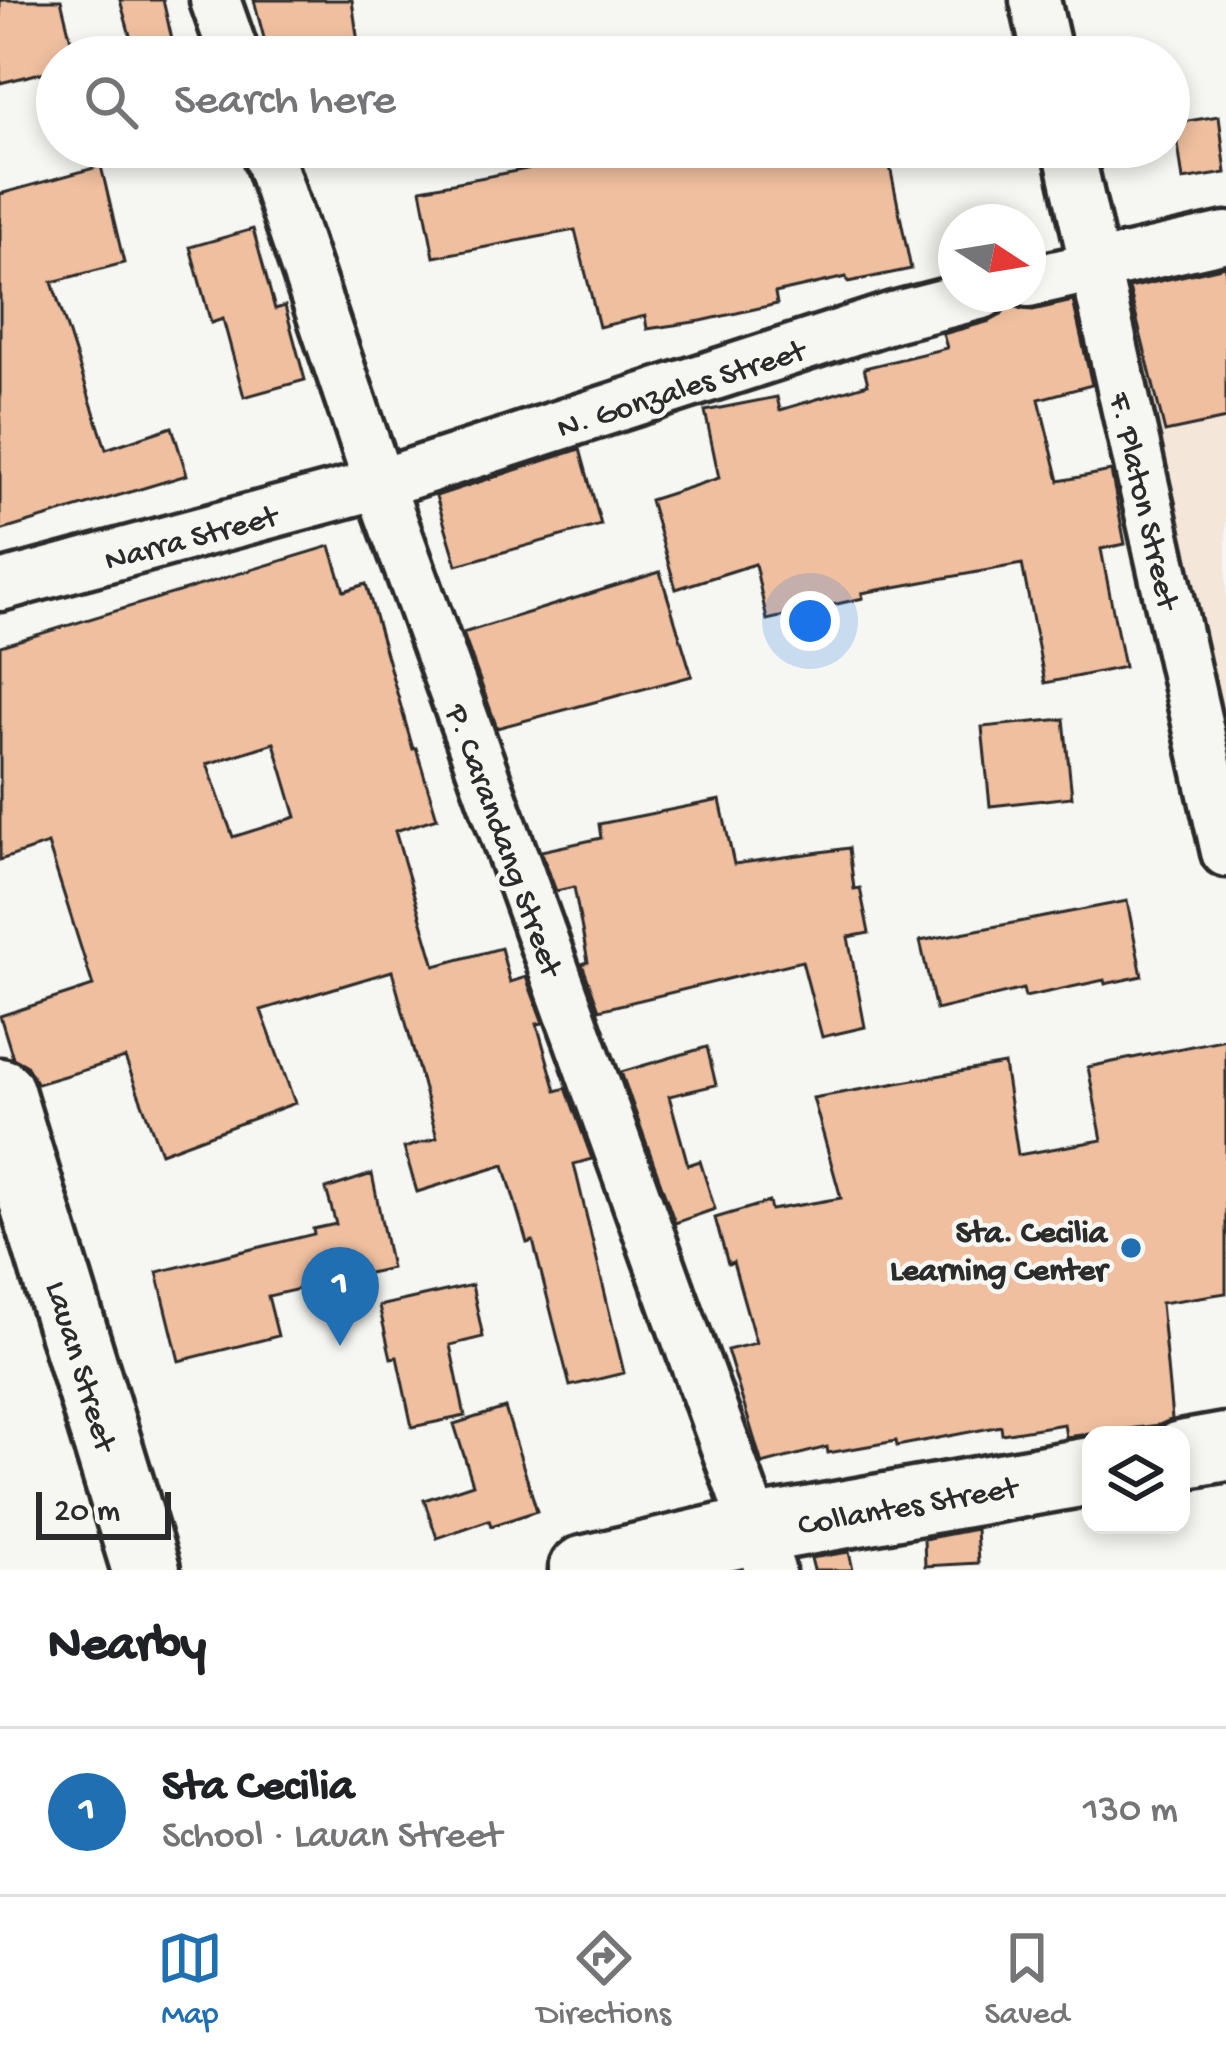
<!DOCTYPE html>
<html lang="en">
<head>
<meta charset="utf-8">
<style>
	:root { --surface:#fff; --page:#f2f2f2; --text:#202124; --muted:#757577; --line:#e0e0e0; --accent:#1f6fb2 }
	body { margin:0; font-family:"Gochi Hand",sans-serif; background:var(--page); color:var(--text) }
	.controls { position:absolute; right:36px; bottom:36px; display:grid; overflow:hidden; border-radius:24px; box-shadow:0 6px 18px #0003 }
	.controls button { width:108px; height:108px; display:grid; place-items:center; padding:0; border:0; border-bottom:3px solid var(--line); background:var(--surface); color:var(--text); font:60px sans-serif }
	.compass { position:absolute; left:938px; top:204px; width:108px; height:108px; border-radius:50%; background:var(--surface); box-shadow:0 6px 18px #0003; rotate:102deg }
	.scale { position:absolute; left:36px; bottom:30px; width:135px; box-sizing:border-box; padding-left:12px; border:6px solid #2b2b2b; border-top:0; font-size:33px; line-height:42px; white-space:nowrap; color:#2b2b2b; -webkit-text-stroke:9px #f6f6f2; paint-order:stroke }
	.you { position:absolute; left:810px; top:621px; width:42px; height:42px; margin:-30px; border:9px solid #fff; border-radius:50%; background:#1a73e8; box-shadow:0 0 0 18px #1a73e833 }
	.badge { display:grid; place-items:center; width:78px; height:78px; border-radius:50%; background:var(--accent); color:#fff; font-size:39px; font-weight:700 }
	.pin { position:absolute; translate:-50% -99px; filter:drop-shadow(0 3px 6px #0008) }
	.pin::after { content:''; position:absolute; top:63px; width:42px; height:36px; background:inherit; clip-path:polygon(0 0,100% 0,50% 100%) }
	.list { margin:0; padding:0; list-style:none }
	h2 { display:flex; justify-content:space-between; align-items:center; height:156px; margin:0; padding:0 48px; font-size:51px }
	h2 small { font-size:39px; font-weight:400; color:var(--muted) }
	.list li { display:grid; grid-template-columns:78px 1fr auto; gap:36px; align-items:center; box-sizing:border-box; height:168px; padding:0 48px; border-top:3px solid var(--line) }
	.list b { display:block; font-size:45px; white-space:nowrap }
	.list p { margin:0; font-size:39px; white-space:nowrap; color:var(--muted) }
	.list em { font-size:39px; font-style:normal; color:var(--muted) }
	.icon { flex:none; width:66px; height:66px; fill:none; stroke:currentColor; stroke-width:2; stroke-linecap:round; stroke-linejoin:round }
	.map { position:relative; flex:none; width:1226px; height:1570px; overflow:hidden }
	.search { position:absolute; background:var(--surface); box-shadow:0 6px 18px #0003; left:36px; right:36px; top:36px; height:132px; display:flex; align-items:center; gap:30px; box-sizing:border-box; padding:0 42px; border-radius:66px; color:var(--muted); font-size:45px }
	.sheet { height:324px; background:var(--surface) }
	nav { display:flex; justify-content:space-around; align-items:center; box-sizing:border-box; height:168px; border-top:3px solid var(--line); background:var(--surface); font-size:33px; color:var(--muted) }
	nav a { display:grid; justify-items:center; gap:6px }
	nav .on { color:var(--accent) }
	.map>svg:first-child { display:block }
	.built { fill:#f4e6d9 }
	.building { fill:#efbf9f; stroke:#2b2b2b; stroke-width:3; fill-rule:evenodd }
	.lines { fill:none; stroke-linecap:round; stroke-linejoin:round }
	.street-casing { stroke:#2b2b2b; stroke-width:57 }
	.secondary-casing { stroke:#2b2b2b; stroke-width:75 }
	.street { stroke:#f6f6f2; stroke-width:48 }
	.secondary { stroke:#f6f6f2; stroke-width:66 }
	.poi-dot { fill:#1f6fb2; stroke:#f6f6f2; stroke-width:4.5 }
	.labels { text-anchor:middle; stroke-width:9; stroke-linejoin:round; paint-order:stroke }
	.street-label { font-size:33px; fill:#2b2b2b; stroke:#f6f6f2 }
	.poi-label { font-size:33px; font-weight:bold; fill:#2b2b2b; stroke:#f6f6f2; text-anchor:end }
</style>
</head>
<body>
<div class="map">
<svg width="1226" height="1570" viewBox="0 0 1226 1570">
	<rect width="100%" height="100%" fill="#f6f6f2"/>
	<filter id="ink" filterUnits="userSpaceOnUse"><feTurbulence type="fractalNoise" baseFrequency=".00833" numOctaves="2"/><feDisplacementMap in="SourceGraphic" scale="24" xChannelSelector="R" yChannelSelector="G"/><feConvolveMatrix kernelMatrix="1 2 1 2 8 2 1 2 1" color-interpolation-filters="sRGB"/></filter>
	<g filter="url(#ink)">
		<!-- built -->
		<path class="built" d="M 1226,237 L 1226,852 L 1094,265 Z"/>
		<!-- building -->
		<path class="building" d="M 0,0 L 61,0 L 75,57 L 57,57 L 57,69 L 0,83 Z
			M 120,0 L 163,0 L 176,57 L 136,57 Z
			M 254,0 L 352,0 L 360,57 L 292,57 L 290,40 L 266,46 Z
			M 1219,116 L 1226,173 L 1183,180 L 1175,123 Z
			M 528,147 L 886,147 L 911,269 L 848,282 L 846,277 L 775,293 L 777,304 L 701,321 L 647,329 L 645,316 L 599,327 L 575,230 L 434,257 L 421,189 L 532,168 Z
			M 101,166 L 124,263 L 52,282 L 106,449 L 172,427 L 187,475 L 0,531 L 0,194 Z
			M 253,229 L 275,309 L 285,306 L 305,380 L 244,397 L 223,319 L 211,323 L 190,247 Z
			M 1226,266 L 1226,419 L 1165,432 L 1129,288 Z
			M 1073,301 L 1092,385 L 1039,399 L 1059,481 L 1111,471 L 1125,544 L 1101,549 L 1124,667 L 1045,683 L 1022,564 L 862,593 L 863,598 L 767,620 L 755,564 L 676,589 L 650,500 L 719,478 L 705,411 L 777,397 L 780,410 L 868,384 L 864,368 L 947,348 L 943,334 L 990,321 L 1001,315 L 1009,303 L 1021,309 L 1033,310 Z
			M 580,449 L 601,525 L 457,565 L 436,496 Z
			M 330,546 L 344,591 L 366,584 L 413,749 L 416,748 L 437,818 L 395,831 L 435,966 L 501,948 L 510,982 L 526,977 L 543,1023 L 537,1024 L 556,1091 L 566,1088 L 592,1159 L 574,1164 L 624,1373 L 570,1386 L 533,1241 L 527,1243 L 504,1165 L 417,1192 L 404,1148 L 437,1138 L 392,971 L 261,1010 L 295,1103 L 161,1153 L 125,1058 L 37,1084 L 26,1065 L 13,1058 L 0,1016 L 93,986 L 48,844 L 0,860 L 0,646 ZM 274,743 L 296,817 L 233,837 L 207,764 Z
			M 660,572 L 692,676 L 497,728 L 463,633 Z
			M 1064,719 L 1072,797 L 990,806 L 982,727 Z
			M 720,800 L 734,864 L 849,848 L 854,889 L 860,888 L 869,933 L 848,937 L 865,1027 L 822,1037 L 802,961 L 599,1010 L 582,964 L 588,962 L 574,887 L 556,891 L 541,851 L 601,838 L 599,824 Z
			M 1127,901 L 1142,976 L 1105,984 L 1104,980 L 1025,997 L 1023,989 L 936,1010 L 920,941 Z
			M 1226,1039 L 1226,1293 L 1161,1303 L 1172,1419 L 1159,1425 L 1066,1437 L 1064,1424 L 1002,1434 L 1001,1426 L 897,1446 L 896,1441 L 828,1453 L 827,1447 L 762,1464 L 727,1350 L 756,1343 L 733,1262 L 728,1264 L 715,1218 L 769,1202 L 771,1210 L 841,1198 L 813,1098 L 1004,1064 L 1018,1155 L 1102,1140 L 1088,1067 Z
			M 707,1047 L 716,1085 L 669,1096 L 688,1165 L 700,1161 L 715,1209 L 675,1223 L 621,1072 Z
			M 372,1174 L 391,1268 L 268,1296 L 278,1336 L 179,1361 L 157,1272 L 314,1234 L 313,1229 L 336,1224 L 326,1189 Z
			M 472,1285 L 483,1337 L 450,1345 L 465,1416 L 412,1427 L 397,1357 L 391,1358 L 379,1306 Z
			M 505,1408 L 537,1511 L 491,1526 L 489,1520 L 437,1538 L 424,1500 L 473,1484 L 454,1424 Z
			M 976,1529 L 978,1563 L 925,1566 L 924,1539 Z
			M 849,1552 L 853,1570 L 814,1570 L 811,1558 Z"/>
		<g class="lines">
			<!-- street casing -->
			<g class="street-casing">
				<path id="street" d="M 215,0 L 235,57
					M 1035,0 L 1048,57
					M 265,147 L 379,484 L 770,1570
					M 1068,147 L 1226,852
					M 1028,282 L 1226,237
					M 0,586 L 379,484 L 893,317 L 982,294"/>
			</g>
			<!-- secondary casing -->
			<g class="secondary-casing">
				<path id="secondary" d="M 0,1092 L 146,1570
					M 1181,1455 L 1226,1447
					M 583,1570 L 756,1530 L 1091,1471"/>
			</g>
			<!-- street -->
			<use href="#street" class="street"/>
			<!-- secondary -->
			<use href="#secondary" class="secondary"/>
		</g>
	</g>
	<!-- markers -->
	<circle class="poi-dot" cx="1131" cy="1248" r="12"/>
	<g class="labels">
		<!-- street labels -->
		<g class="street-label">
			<text transform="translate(680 386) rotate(-18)" y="12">N. Gonzales Street</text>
			<text transform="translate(1147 500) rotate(77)" y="12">F. Platon Street</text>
			<text transform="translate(190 535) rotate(-15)" y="12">Narra Street</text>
			<text transform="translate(507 839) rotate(70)" y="12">P. Carandang Street</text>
			<text transform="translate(84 1365) rotate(73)" y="12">Lauan Street</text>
			<text transform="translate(907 1503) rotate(-10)" y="12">Collantes Street</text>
		</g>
		<!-- poi labels -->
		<g class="poi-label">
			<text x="1107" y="1241">Sta. Cecilia<tspan x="1107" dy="38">Learning Center</tspan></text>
		</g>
	</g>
</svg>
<div class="controls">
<button><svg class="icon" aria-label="layers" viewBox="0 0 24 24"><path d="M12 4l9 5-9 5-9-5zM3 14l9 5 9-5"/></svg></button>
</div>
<svg class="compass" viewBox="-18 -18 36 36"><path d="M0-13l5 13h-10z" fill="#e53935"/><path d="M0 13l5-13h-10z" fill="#757577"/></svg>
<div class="scale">20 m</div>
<div class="you"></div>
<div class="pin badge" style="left:340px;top:1346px">1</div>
<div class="search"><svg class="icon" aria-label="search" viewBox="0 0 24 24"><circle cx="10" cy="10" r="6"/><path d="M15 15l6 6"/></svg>Search here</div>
</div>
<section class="sheet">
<h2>Nearby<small></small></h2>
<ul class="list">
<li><span class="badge">1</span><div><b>Sta Cecilia</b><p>School · Lauan Street</p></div><em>130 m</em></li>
</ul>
</section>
<nav>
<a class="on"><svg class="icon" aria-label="map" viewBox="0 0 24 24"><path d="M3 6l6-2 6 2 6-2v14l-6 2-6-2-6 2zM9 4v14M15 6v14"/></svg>Map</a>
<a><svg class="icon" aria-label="directions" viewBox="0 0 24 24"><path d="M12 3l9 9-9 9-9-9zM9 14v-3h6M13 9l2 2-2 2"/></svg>Directions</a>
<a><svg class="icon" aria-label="saved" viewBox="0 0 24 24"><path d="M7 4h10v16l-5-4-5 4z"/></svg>Saved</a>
</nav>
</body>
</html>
